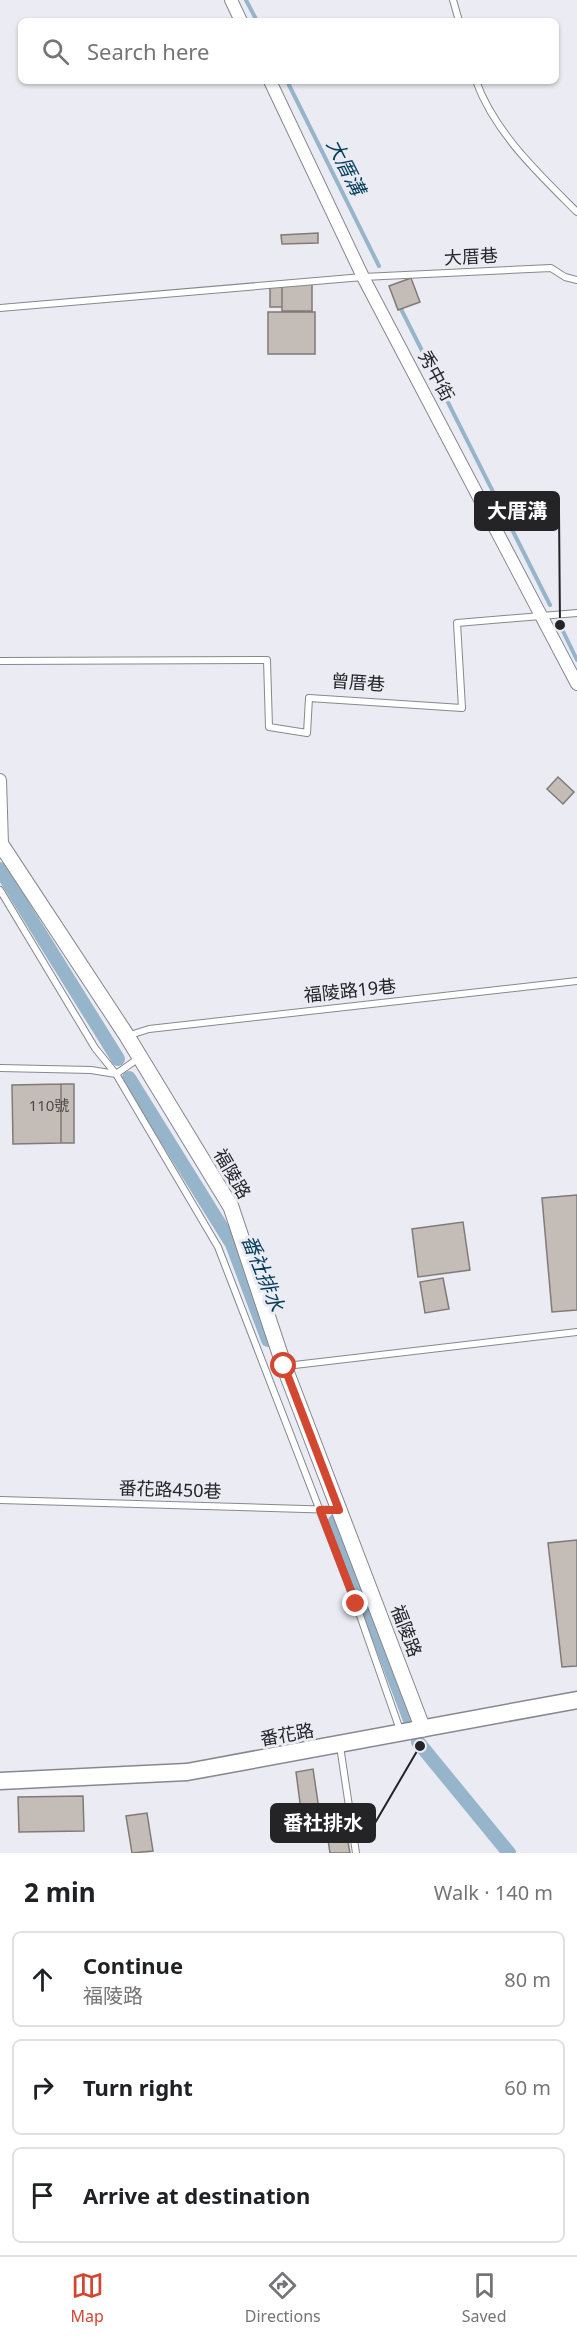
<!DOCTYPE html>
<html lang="en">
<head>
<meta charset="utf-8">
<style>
	:root { --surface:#fff; --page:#f2f2f2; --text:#202124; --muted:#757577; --line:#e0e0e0; --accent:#d34731 }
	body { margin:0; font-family:"Noto Sans","Noto Sans TC",sans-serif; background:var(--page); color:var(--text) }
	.stop { position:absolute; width:18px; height:18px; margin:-14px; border:4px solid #d34731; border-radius:50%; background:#fff }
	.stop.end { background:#d34731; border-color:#fff; box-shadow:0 2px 6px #0008 }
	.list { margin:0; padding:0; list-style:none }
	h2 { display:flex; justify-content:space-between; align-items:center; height:78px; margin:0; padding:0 24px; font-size:26px }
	h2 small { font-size:20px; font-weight:400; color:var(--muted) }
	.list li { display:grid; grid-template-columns:39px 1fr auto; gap:18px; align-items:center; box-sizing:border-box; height:96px; margin:0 12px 12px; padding:0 12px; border:2px solid var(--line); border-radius:9px }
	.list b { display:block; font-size:22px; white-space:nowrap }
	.list p { margin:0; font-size:20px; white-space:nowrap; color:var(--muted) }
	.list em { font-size:20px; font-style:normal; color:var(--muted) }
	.icon { flex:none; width:33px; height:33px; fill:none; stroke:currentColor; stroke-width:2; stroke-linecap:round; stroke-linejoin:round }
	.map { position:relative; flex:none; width:577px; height:1853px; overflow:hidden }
	.search { position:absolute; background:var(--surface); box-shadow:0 2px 4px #0004; left:18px; right:18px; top:18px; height:66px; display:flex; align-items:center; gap:15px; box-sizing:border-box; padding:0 21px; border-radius:9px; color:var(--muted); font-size:22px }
	.sheet { height:402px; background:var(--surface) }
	nav { display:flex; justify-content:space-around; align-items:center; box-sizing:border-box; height:84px; border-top:2px solid var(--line); background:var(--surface); font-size:16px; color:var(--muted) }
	nav a { display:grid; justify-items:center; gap:3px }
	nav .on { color:var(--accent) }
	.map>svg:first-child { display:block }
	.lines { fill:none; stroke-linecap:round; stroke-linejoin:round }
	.stream { stroke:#97b5ca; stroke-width:4 }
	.canal { stroke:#97b5ca; stroke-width:14 }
	.building { fill:#c4bdb7; stroke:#817b76; stroke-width:1.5 }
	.service-casing { stroke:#87878e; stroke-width:8 }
	.minor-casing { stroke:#87878e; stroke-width:14 }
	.tertiary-casing { stroke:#87878e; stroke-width:17 }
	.secondary-casing { stroke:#87878e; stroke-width:19 }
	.service { stroke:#fff; stroke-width:6 }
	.minor { stroke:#fff; stroke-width:12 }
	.tertiary { stroke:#fff; stroke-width:15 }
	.secondary { stroke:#fff; stroke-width:16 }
	.route { stroke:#d34731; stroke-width:8 }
	.labels { text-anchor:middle; stroke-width:6; stroke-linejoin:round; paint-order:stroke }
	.number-label { font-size:15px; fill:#4c4a4b }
	.street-label { font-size:18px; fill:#242427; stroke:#ebebf3 }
	.water-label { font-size:20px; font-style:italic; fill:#043d5b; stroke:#ebebf3 }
	.leader { fill:none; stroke:#242427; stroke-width:2 }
	.callout-dot { fill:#242427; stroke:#ebebf3; stroke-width:2 }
	.callout { fill:#242427; stroke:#242427; stroke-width:2 }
	.callout-label { font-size:20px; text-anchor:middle; font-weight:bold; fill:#fff }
</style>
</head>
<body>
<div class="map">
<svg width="577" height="1853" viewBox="0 0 577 1853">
	<rect width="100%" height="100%" fill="#ebebf3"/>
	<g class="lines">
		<!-- stream -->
		<path class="stream" d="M 246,0 L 257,21
			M 287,81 L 379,266
			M 399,305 L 550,605
			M 560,625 L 577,660"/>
		<!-- canal -->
		<path class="canal" d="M 0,869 L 118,1059
			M 129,1078 L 232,1244 L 268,1340
			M 335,1521 L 410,1720
			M 418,1742 L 509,1853"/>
	</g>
	<!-- building -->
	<path class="building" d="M 318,233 L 318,243 L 282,244 L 281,235 Z
		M 411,278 L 420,302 L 398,310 L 389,286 Z
		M 270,282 L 282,282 L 282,307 L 270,307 Z
		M 282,282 L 312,282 L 312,311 L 282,311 Z
		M 268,312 L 315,312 L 315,354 L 268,354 Z
		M 558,777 L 574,792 L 563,804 L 547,789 Z
		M 61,1084 L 74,1084 L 74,1143 L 61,1143 Z
		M 61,1084 L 61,1143 L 13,1144 L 12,1085 Z
		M 577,1195 L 577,1310 L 552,1312 L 542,1198 Z
		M 463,1222 L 470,1270 L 418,1277 L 412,1229 Z
		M 443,1278 L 449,1309 L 425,1313 L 420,1282 Z
		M 577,1540 L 577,1666 L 562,1667 L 548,1543 Z
		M 313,1769 L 321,1823 L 303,1826 L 296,1772 Z
		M 83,1796 L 84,1831 L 19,1832 L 18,1797 Z
		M 147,1813 L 153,1851 L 132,1853 L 126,1816 Z
		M 347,1837 L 350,1853 L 330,1853 L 328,1840 Z"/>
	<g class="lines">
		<!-- service casing -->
		<g class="service-casing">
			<path id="service" d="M 453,0 L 459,21
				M 476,81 C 495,133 538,173 577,212
				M 0,308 L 363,277 L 551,268 L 565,277 L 577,280
				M 0,661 L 267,660 L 269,727 L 307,733 L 309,698 L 462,708 L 457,623 L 577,613
				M 0,890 L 95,1048 L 116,1074 L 218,1247 L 356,1604 L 400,1730
				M 127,1036 L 149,1029 L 577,981
				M 0,1068 L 91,1070 L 116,1074 L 139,1058
				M 286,1366 L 577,1332
				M 0,1500 L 338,1510
				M 340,1746 L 356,1853"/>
		</g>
		<!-- minor casing -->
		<g class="minor-casing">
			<path id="minor" d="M 231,0 L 241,21
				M 270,81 L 363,277 L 577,684
				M 0,780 L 2,845"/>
		</g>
		<!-- tertiary casing -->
		<g class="tertiary-casing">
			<path id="tertiary" d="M 0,843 L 127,1036 L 231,1207 L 284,1366 L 423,1729"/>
		</g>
		<!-- secondary casing -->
		<g class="secondary-casing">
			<path id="secondary" d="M 0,1781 L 187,1772 L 577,1700"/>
		</g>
		<!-- service -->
		<use href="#service" class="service"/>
		<!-- minor -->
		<use href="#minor" class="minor"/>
		<!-- tertiary -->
		<use href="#tertiary" class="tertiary"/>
		<!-- secondary -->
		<use href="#secondary" class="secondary"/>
	</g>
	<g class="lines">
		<!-- route -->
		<path class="route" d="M 284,1366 L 339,1510 L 320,1510 L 356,1604"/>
	</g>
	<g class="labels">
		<!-- number labels -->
		<g class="number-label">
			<text x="49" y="1111">110號</text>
		</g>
		<!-- street labels -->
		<g class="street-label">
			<text transform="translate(471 257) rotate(-3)" y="6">大厝巷</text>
			<text transform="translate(436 376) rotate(62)" y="6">秀中街</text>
			<text transform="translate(358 683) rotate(4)" y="6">曾厝巷</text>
			<text transform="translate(350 991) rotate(-6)" y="6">福陵路19巷</text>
			<text transform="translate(232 1174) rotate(60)" y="6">福陵路</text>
			<text transform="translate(170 1490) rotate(2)" y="6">番花路450巷</text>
			<text transform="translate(406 1631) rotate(69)" y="6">福陵路</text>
			<text transform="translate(287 1735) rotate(-10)" y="6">番花路</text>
		</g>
		<!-- water labels -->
		<g class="water-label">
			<text transform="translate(346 167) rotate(63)" y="7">大厝溝</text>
			<text transform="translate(263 1273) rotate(68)" y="7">番社排水</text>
		</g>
	</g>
	<!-- callouts -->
	<path class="leader" d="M560 625L559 511M420 1746L375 1823"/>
	<g class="callout-dot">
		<circle cx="560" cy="625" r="6"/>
		<circle cx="420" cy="1746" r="6"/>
	</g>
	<g class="callout">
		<rect x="475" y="492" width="84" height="38" rx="6"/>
		<rect x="271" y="1804" width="104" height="38" rx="6"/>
	</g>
	<g class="callout-label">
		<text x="517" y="518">大厝溝</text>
		<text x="323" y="1830">番社排水</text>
	</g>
</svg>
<div class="stop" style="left:284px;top:1366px"></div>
<div class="stop end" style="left:356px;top:1604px"></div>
<div class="search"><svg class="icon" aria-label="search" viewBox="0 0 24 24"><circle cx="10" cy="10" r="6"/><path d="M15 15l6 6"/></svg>Search here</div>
</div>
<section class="sheet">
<h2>2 min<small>Walk · 140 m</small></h2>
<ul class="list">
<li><svg class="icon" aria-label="ahead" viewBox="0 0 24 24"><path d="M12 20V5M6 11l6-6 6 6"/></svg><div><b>Continue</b><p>福陵路</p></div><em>80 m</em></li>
<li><svg class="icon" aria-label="right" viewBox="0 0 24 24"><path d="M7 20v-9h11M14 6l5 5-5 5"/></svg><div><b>Turn right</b></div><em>60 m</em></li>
<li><svg class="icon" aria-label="arrive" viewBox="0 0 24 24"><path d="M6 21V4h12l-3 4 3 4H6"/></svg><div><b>Arrive at destination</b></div></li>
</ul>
</section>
<nav>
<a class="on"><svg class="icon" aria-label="map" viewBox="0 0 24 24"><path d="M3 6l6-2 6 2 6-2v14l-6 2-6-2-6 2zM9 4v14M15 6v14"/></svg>Map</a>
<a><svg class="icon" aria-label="directions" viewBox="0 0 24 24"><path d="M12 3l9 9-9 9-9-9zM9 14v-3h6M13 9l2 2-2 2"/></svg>Directions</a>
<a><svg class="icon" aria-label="saved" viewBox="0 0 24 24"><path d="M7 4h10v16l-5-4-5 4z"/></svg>Saved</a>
</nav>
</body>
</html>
